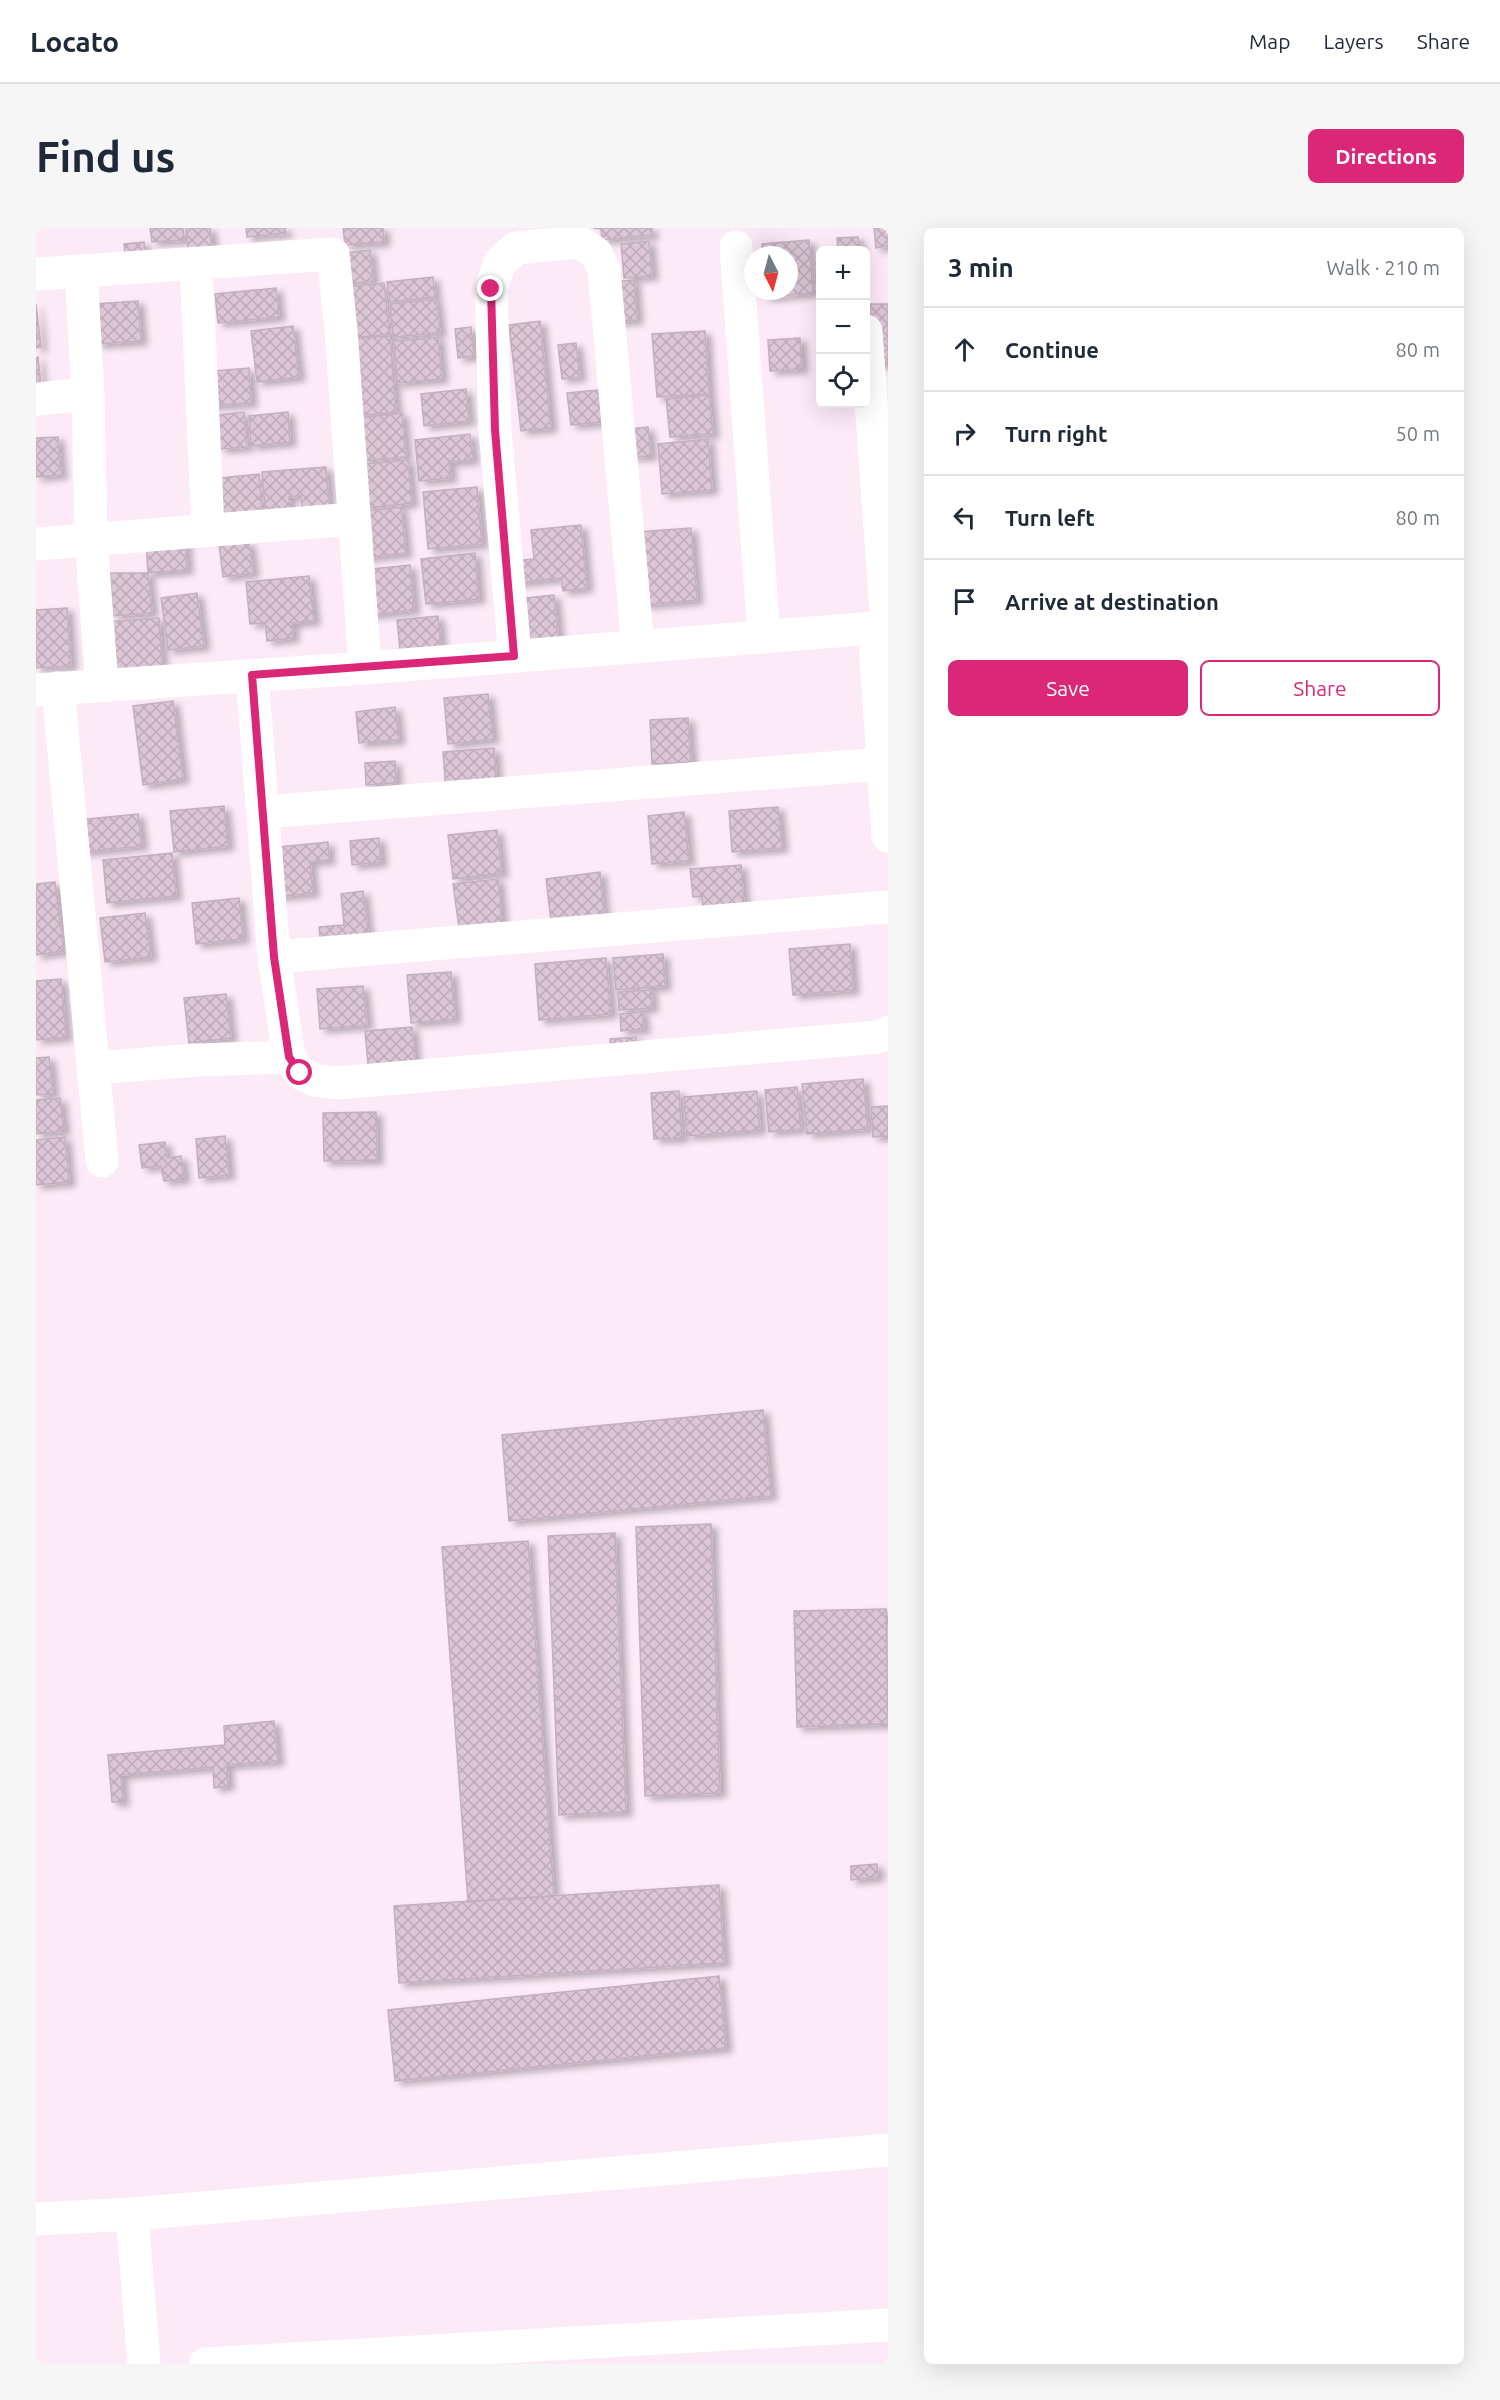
<!DOCTYPE html>
<html lang="en">
<head>
<meta charset="utf-8">
<style>
	:root { --surface:#fff; --page:#f6f6f7; --text:#1f2937; --muted:#747a83; --line:#e0e1e3; --accent:#db2777 }
	body { margin:0; font-family:Ubuntu,sans-serif; background:var(--page); color:var(--text) }
	.controls { position:absolute; right:18px; top:18px; display:grid; overflow:hidden; border-radius:9px; box-shadow:0 6px 24px #0002 }
	.controls button { width:54px; height:54px; display:grid; place-items:center; padding:0; border:0; border-bottom:2px solid var(--line); background:var(--surface); color:var(--text); font:30px sans-serif }
	.compass { position:absolute; left:708px; top:18px; width:54px; height:54px; border-radius:50%; background:var(--surface); box-shadow:0 6px 24px #0002; rotate:174deg }
	.stop { position:absolute; width:18px; height:18px; margin:-14px; border:4px solid #db2777; border-radius:50%; background:#fff }
	.stop.end { background:#db2777; border-color:#fff; box-shadow:0 2px 6px #0008 }
	.list { margin:0; padding:0; list-style:none }
	h2 { display:flex; justify-content:space-between; align-items:center; height:78px; margin:0; padding:0 24px; font-size:26px }
	h2 small { font-size:20px; font-weight:400; color:var(--muted) }
	.list li { display:grid; grid-template-columns:39px 1fr auto; gap:18px; align-items:center; box-sizing:border-box; height:84px; padding:0 24px; border-top:2px solid var(--line) }
	.list b { display:block; font-size:22px; white-space:nowrap }
	.list em { font-size:20px; font-style:normal; color:var(--muted) }
	.actions { display:flex; gap:12px; padding:18px 24px }
	.actions a { flex:1; padding:14px 0; border:2px solid var(--accent); border-radius:9px; text-align:center; font-size:21px; color:var(--accent) }
	.actions .main { background:var(--accent); color:#fff }
	.icon { flex:none; width:33px; height:33px; fill:none; stroke:currentColor; stroke-width:2; stroke-linecap:round; stroke-linejoin:round }
	.map { position:relative; flex:none; width:852px; height:2136px; overflow:hidden; border-radius:9px }
	header { display:flex; align-items:center; gap:36px; box-sizing:border-box; height:84px; padding:0 30px; background:var(--surface); border-bottom:2px solid var(--line) }
	header strong { font-size:28px }
	nav { display:flex; gap:33px; margin-inline-start:auto; font-size:21px }
	.intro { display:flex; align-items:center; justify-content:space-between; box-sizing:border-box; height:144px; padding:0 36px }
	h1 { margin:0; font-size:42px }
	.button { padding:15px 27px; border-radius:9px; background:var(--accent); color:#fff; font-size:21px; font-weight:700 }
	main { display:flex; gap:36px; padding:0 36px }
	aside { flex:1; background:var(--surface); border-radius:9px; box-shadow:0 6px 24px #0002 }
	.map>svg:first-child { display:block }
	.building { fill:url(#building-cross-hatch); stroke:#c5afbf; stroke-width:1.5; filter:url(#shadow) }
	.lines { fill:none; stroke-linecap:round; stroke-linejoin:round }
	.minor { stroke:#fff; stroke-width:33 }
	.route { stroke:#db2777; stroke-width:8 }
</style>
</head>
<body>
<header>
<strong>Locato</strong>
<nav><a>Map</a><a>Layers</a><a>Share</a></nav>
</header>
<div class="intro"><h1>Find us</h1><a class="button">Directions</a></div>
<main>
<div class="map">
<svg width="852" height="2136" viewBox="0 0 852 2136">
	<defs>
		<pattern id="building-cross-hatch" width="8" height="8" patternUnits="userSpaceOnUse" patternTransform="scale(1.5)"><rect width="8" height="8" fill="#dcc6d6"/><path d="M0 0l8 8M0 8l8-8" fill="none" stroke="#bdaab8"/></pattern>
		<filter id="shadow"><feDropShadow dx="6" dy="4" stdDeviation="3" flood-color="#0004"/></filter>
	</defs>
	<rect width="100%" height="100%" fill="#fceaf7"/>
	<!-- building -->
	<path class="building" d="M 114,0 L 147,0 L 148,12 L 116,14 Z
		M 150,0 L 174,0 L 177,32 L 153,35 Z
		M 210,0 L 249,0 L 250,5 L 211,9 Z
		M 307,0 L 347,0 L 348,14 L 309,17 Z
		M 557,0 L 616,0 L 616,7 L 566,12 L 565,1 Z
		M 838,0 L 852,0 L 852,18 L 840,20 Z
		M 822,9 L 824,22 L 802,22 L 801,10 Z
		M 773,12 L 777,65 L 729,69 L 729,63 L 753,63 L 753,27 L 726,27 L 726,16 Z
		M 613,13 L 616,48 L 588,50 L 585,16 Z
		M 108,14 L 110,33 L 90,35 L 88,16 Z
		M 334,22 L 337,53 L 305,57 L 301,26 Z
		M 778,35 L 784,35 L 784,64 L 781,65 Z
		M 397,49 L 399,69 L 354,74 L 351,54 Z
		M 598,52 L 601,92 L 575,94 L 571,54 Z
		M 348,55 L 354,106 L 314,110 L 308,59 Z
		M 240,60 L 243,89 L 182,95 L 179,66 Z
		M 400,71 L 404,105 L 357,109 L 354,76 Z
		M 102,73 L 105,113 L 61,116 L 58,76 Z
		M 0,76 L 5,119 L 0,120 Z
		M 834,76 L 852,76 L 852,136 L 838,137 Z
		M 504,93 L 515,200 L 485,203 L 473,97 Z
		M 257,98 L 263,149 L 221,154 L 215,103 Z
		M 435,99 L 438,128 L 422,130 L 419,101 Z
		M 669,103 L 673,166 L 621,169 L 616,106 Z
		M 354,108 L 360,184 L 320,188 L 314,111 Z
		M 402,109 L 406,151 L 361,155 L 358,113 Z
		M 764,110 L 766,141 L 734,143 L 732,112 Z
		M 540,115 L 544,149 L 526,151 L 522,117 Z
		M 2,129 L 6,167 L 0,168 L 0,130 Z
		M 213,140 L 215,175 L 171,178 L 168,144 Z
		M 430,161 L 433,193 L 388,198 L 385,166 Z
		M 562,162 L 566,194 L 535,197 L 531,165 Z
		M 673,167 L 677,206 L 634,209 L 630,171 Z
		M 208,184 L 211,219 L 184,221 L 181,187 Z
		M 252,184 L 254,214 L 215,218 L 213,188 Z
		M 366,185 L 370,229 L 326,233 L 322,190 Z
		M 612,199 L 615,228 L 595,229 L 593,201 Z
		M 434,206 L 437,232 L 413,234 L 415,250 L 383,253 L 379,212 Z
		M 22,209 L 25,247 L 0,249 L 0,210 Z
		M 672,211 L 676,262 L 626,266 L 622,216 Z
		M 372,232 L 376,275 L 323,281 L 319,237 Z
		M 290,239 L 294,284 L 266,286 L 265,268 L 253,269 L 255,288 L 230,290 L 226,244 Z
		M 223,246 L 227,288 L 179,293 L 175,251 Z
		M 441,259 L 446,316 L 392,321 L 387,264 Z
		M 365,279 L 370,325 L 326,330 L 321,284 Z
		M 545,297 L 551,360 L 527,363 L 525,350 L 479,355 L 477,333 L 498,331 L 495,302 Z
		M 655,300 L 661,372 L 607,377 L 601,304 Z
		M 149,309 L 151,342 L 112,345 L 110,312 Z
		M 213,314 L 217,345 L 187,349 L 183,317 Z
		M 439,325 L 443,371 L 390,376 L 385,331 Z
		M 374,337 L 378,382 L 331,387 L 326,342 Z
		M 74,345 L 112,345 L 116,385 L 77,388 Z
		M 273,348 L 278,393 L 256,395 L 257,410 L 231,413 L 229,395 L 214,396 L 210,354 Z
		M 161,365 L 168,418 L 132,422 L 125,370 Z
		M 518,367 L 523,414 L 485,418 L 480,371 Z
		M 31,380 L 35,438 L 0,440 L 0,382 Z
		M 402,388 L 406,428 L 365,432 L 361,392 Z
		M 123,390 L 127,447 L 71,450 L 67,394 Z
		M 452,466 L 457,511 L 412,516 L 408,470 Z
		M 137,473 L 147,551 L 107,557 L 97,478 Z
		M 359,479 L 363,512 L 323,515 L 320,484 Z
		M 652,490 L 655,534 L 616,536 L 614,492 Z
		M 458,520 L 461,560 L 410,564 L 407,524 Z
		M 359,533 L 360,555 L 330,557 L 329,535 Z
		M 188,578 L 192,618 L 138,624 L 134,583 Z
		M 742,579 L 746,620 L 696,624 L 693,583 Z
		M 648,584 L 653,633 L 616,636 L 612,588 Z
		M 102,586 L 106,618 L 46,624 L 42,592 Z
		M 461,602 L 466,645 L 417,651 L 412,607 Z
		M 343,610 L 345,634 L 316,637 L 314,613 Z
		M 292,614 L 293,632 L 274,634 L 277,665 L 238,669 L 233,620 Z
		M 136,625 L 140,668 L 71,675 L 67,632 Z
		M 705,637 L 708,679 L 667,683 L 666,668 L 657,669 L 654,641 Z
		M 564,644 L 568,687 L 515,693 L 510,651 Z
		M 462,651 L 466,695 L 423,700 L 417,656 Z
		M 19,654 L 28,723 L 0,727 L 0,656 Z
		M 327,663 L 333,715 L 285,720 L 283,699 L 308,697 L 305,666 Z
		M 203,670 L 207,711 L 160,716 L 156,675 Z
		M 109,685 L 115,729 L 69,734 L 64,690 Z
		M 814,716 L 817,762 L 757,767 L 753,721 Z
		M 627,726 L 629,758 L 580,762 L 577,730 Z
		M 570,730 L 575,786 L 503,792 L 499,736 Z
		M 415,744 L 419,791 L 375,795 L 371,747 Z
		M 25,751 L 30,809 L 0,812 L 0,753 Z
		M 327,758 L 331,797 L 284,801 L 281,761 Z
		M 615,762 L 616,780 L 583,782 L 582,764 Z
		M 190,766 L 195,810 L 153,815 L 148,770 Z
		M 606,784 L 608,801 L 585,803 L 584,786 Z
		M 376,799 L 380,843 L 333,847 L 329,803 Z
		M 600,809 L 601,825 L 575,827 L 574,811 Z
		M 13,829 L 17,866 L 0,867 L 0,830 Z
		M 827,851 L 832,901 L 771,906 L 766,856 Z
		M 761,859 L 765,901 L 733,904 L 729,862 Z
		M 643,863 L 646,910 L 618,911 L 615,865 Z
		M 721,863 L 724,902 L 651,908 L 648,869 Z
		M 24,870 L 28,903 L 0,906 L 0,872 Z
		M 852,878 L 852,908 L 837,909 L 835,879 Z
		M 340,884 L 341,932 L 288,933 L 287,885 Z
		M 189,908 L 193,947 L 163,950 L 160,911 Z
		M 29,909 L 33,954 L 0,957 L 0,912 Z
		M 129,914 L 131,930 L 145,928 L 148,951 L 128,953 L 125,938 L 106,940 L 103,917 Z
		M 727,1182 L 735,1268 L 473,1293 L 466,1207 Z
		M 675,1296 L 684,1565 L 609,1568 L 600,1299 Z
		M 579,1305 L 590,1584 L 523,1587 L 512,1308 Z
		M 492,1313 L 518,1668 L 432,1674 L 406,1319 Z
		M 850,1381 L 852,1496 L 761,1499 L 758,1383 Z
		M 238,1493 L 242,1533 L 191,1537 L 192,1558 L 178,1560 L 177,1539 L 85,1547 L 87,1574 L 76,1574 L 72,1527 L 189,1517 L 188,1498 Z
		M 841,1636 L 842,1649 L 815,1652 L 815,1638 Z
		M 683,1657 L 688,1735 L 363,1755 L 358,1678 Z
		M 683,1748 L 690,1820 L 359,1853 L 352,1782 Z"/>
	<g class="lines">
		<!-- minor -->
		<path class="minor" d="M 700,19 L 728,409
			M 160,36 L 172,301
			M 45,43 L 52,166 L 55,311 L 66,457
			M 0,46 L 297,26 L 305,102 L 329,440
			M 830,103 L 851,399
			M 0,171 L 52,166
			M 0,316 L 317,291
			M 838,399 L 852,608
			M 479,427 L 459,202 L 455,61 L 464,34 L 480,20 L 543,14 L 560,25 L 568,42 L 602,419
			M 216,447 L 238,729 L 253,829 L 264,845 L 279,852 L 302,855 L 842,809 L 852,804
			M 22,460 L 66,933
			M 0,462 L 329,440 L 852,399
			M 227,584 L 847,536
			M 238,729 L 852,679
			M 57,840 L 161,832 L 253,829
			M 96,1986 L 852,1922
			M 0,1991 L 96,1986 L 108,2136
			M 169,2136 L 852,2097"/>
	</g>
	<g class="lines">
		<!-- route -->
		<path class="route" d="M 264,845 L 253,829 L 238,729 L 216,447 L 478,428 L 459,202 L 455,61"/>
	</g>
</svg>
<div class="controls">
<button>+</button>
<button>−</button>
<button><svg class="icon" aria-label="locate" viewBox="0 0 24 24"><circle cx="12" cy="12" r="6"/><path d="M12 2v4M12 18v4M2 12h4M18 12h4"/></svg></button>
</div>
<svg class="compass" viewBox="-18 -18 36 36"><path d="M0-13l5 13h-10z" fill="#e53935"/><path d="M0 13l5-13h-10z" fill="#747a83"/></svg>
<div class="stop" style="left:264px;top:845px"></div>
<div class="stop end" style="left:455px;top:61px"></div>
</div>
<aside>
<h2>3 min<small>Walk · 210 m</small></h2>
<ul class="list">
<li><svg class="icon" aria-label="ahead" viewBox="0 0 24 24"><path d="M12 20V5M6 11l6-6 6 6"/></svg><div><b>Continue</b></div><em>80 m</em></li>
<li><svg class="icon" aria-label="right" viewBox="0 0 24 24"><path d="M7 20v-9h11M14 6l5 5-5 5"/></svg><div><b>Turn right</b></div><em>50 m</em></li>
<li><svg class="icon" aria-label="left" viewBox="0 0 24 24"><path d="M17 20v-9H6M10 6l-5 5 5 5"/></svg><div><b>Turn left</b></div><em>80 m</em></li>
<li><svg class="icon" aria-label="arrive" viewBox="0 0 24 24"><path d="M6 21V4h12l-3 4 3 4H6"/></svg><div><b>Arrive at destination</b></div></li>
</ul>
<div class="actions"><a class="main">Save</a><a>Share</a></div>
</aside>
</main>
</body>
</html>
